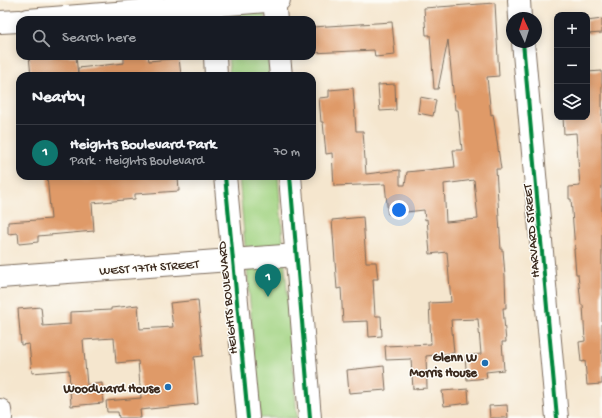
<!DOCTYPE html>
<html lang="en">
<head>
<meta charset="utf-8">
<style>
	:root { --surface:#171b24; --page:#242831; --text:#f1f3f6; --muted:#9ea1a6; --line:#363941; --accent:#0f766e }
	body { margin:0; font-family:"Gochi Hand",sans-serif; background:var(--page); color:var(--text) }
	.controls { position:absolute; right:12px; top:12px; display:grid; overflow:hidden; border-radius:8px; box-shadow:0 2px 10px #0003 }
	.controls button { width:36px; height:36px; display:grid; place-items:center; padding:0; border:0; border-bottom:1px solid var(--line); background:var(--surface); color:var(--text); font:20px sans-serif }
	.compass { position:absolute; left:506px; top:12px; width:36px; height:36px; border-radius:50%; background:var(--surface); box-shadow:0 2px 10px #0003; rotate:356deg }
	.you { position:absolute; left:399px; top:210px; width:14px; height:14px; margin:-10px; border:3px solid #fff; border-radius:50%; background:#1a73e8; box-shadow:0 0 0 6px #1a73e833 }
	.badge { display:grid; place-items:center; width:26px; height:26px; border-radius:50%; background:var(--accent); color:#fff; font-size:13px; font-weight:700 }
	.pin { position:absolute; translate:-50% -33px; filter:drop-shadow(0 1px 2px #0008) }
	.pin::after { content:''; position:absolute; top:21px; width:14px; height:12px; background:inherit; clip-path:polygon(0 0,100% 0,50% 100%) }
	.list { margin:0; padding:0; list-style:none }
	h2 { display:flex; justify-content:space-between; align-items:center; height:52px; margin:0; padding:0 16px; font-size:17px }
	h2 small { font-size:13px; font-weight:400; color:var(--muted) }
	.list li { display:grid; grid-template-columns:26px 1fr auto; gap:12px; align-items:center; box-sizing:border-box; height:56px; padding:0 16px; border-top:1px solid var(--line) }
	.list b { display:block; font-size:15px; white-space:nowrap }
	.list p { margin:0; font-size:13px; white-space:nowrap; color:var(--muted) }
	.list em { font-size:13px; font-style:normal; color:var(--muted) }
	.icon { flex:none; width:22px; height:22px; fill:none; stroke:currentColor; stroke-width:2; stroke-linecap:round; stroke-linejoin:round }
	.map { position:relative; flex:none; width:602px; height:418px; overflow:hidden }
	.search { position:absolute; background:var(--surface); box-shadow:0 2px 10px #0003; left:16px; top:16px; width:300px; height:44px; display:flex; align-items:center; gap:10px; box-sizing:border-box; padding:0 14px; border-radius:12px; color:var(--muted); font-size:15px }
	.panel { position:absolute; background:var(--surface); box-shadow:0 2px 10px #0003; left:16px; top:72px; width:300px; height:108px; border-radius:12px }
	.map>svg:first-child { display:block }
	.green { fill:#a2d382; stroke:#6e7e50 }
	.building { fill:#df9a67; fill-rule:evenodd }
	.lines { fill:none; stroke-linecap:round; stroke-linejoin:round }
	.minor-casing { stroke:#7c6c5c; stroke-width:24 }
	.major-casing { stroke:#7c6c5c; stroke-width:24 }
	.minor { stroke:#fff; stroke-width:22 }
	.major { stroke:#fff; stroke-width:22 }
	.cycleway-casing { stroke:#fdfcf7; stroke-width:6 }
	.cycleway { stroke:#00873e; stroke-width:4 }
	.poi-dot { fill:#1f6fb2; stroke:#fdfcf7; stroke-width:1.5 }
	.labels { text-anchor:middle; stroke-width:3; stroke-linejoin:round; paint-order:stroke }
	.street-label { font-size:13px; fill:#3b2a1e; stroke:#fdfcf7 }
	.poi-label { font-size:13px; font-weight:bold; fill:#3b2a1e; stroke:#fdfcf7; text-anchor:end }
</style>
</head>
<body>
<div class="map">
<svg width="602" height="418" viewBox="0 0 602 418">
	<rect width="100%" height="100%" fill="#fdfcf7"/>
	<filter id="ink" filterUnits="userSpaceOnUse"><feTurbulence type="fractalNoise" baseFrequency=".025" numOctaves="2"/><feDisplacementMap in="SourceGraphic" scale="8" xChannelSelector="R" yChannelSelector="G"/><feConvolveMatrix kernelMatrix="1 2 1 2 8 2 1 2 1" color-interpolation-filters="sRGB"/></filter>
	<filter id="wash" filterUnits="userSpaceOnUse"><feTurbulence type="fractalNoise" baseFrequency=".012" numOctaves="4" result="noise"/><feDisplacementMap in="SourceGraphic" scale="16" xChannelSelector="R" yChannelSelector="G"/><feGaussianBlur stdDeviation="0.9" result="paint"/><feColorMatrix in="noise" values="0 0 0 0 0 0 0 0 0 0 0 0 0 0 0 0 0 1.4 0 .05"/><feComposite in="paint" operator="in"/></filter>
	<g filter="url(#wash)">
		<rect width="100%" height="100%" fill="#f5e6ce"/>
		<!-- green -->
		<path class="green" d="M 223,0 L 263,0 L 265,20 L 225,20 Z
			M 228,56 L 268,56 L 269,76 L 230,76 Z
			M 239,176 L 278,176 L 297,418 L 260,418 Z"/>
		<g id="blocks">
			<!-- building -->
			<path class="building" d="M 495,3 L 499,76 L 487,77 L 491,115 L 493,114 L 501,169 L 496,169 L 501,250 L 503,250 L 505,276 L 506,308 L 503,308 L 506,342 L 502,342 L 504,370 L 486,372 L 487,378 L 467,380 L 465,356 L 481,354 L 478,319 L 451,320 L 454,353 L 426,356 L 427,388 L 413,389 L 411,359 L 386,360 L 385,346 L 431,344 L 429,303 L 451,302 L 447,252 L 430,254 L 427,219 L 425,220 L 424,210 L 388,214 L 385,184 L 334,186 L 332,153 L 326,154 L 323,122 L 321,122 L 319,98 L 329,97 L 329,90 L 353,88 L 356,131 L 363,131 L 366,174 L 400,170 L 400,185 L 405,185 L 407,172 L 455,167 L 453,150 L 462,150 L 458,110 L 455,110 L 448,40 L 438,89 L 434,89 L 430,35 L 426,35 L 424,8 ZM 474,180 L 478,219 L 446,222 L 444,184 Z
				M 602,19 L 602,33 L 587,34 L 587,21 Z
				M 392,22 L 395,55 L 375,57 L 374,50 L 312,53 L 312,27 Z
				M 29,56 L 76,56 L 78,76 L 31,76 Z
				M 124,56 L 148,56 L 149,61 L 179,58 L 181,76 L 78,76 L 78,68 L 124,63 Z
				M 602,71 L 602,384 L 587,385 L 585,361 L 581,362 L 579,342 L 585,341 L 583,305 L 581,305 L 578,274 L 576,274 L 574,249 L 575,249 L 571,199 L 569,199 L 569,187 L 580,186 L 576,133 L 564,134 L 563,117 L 587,117 L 587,72 Z
				M 395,84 L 396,110 L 380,111 L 378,85 Z
				M 420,97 L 436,100 L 433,116 L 418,113 Z
				M 47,176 L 178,176 L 179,191 L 135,194 L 135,199 L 92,203 L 94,231 L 38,236 L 38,242 L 19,244 L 18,233 L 8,234 L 8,222 L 51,219 Z
				M 363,217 L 366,262 L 376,262 L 378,279 L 373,279 L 375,316 L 381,316 L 382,336 L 369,337 L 368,321 L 343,322 L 341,288 L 337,289 L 332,220 Z
				M 198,300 L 203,356 L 194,357 L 198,404 L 140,410 L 141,418 L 119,418 L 118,412 L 107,412 L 106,401 L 141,398 L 138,361 L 116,363 L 114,338 L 83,340 L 87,385 L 102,383 L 103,403 L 71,406 L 69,370 L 32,373 L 29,344 L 21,345 L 18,309 L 41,307 L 43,326 L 70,324 L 70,312 L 111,310 L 111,308 L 138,305 L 140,329 L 173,327 L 170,303 Z
				M 384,366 L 386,390 L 349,393 L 347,370 Z
				M 468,389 L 469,403 L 444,406 L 442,391 Z
				M 507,405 L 508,418 L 490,418 L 489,406 Z"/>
		</g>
	</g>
	<g filter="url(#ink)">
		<use href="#blocks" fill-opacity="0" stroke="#7c6c5c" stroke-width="1"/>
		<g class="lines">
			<!-- minor casing -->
			<g class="minor-casing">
				<path id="minor" d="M 519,0 L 520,18
					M 28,20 L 279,0
					M 0,22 L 20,21
					M 523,42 L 557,418
					M 0,277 L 297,255"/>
			</g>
			<!-- major casing -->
			<g class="major-casing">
				<path id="major" d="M 210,0 L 212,20
					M 274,0 L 276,20
					M 215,56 L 216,76
					M 279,56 L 281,76
					M 225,176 L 248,418
					M 290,176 L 310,418
					M 0,410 L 1,418"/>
			</g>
			<!-- minor -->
			<use href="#minor" class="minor"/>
			<!-- major -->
			<use href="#major" class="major"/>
			<!-- cycleway casing -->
			<g class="cycleway-casing">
				<path id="cycleway" d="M 523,42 L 557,418
					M 225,176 L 248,418
					M 290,176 L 310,418"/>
			</g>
			<!-- cycleway -->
			<use href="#cycleway" class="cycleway"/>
		</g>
	</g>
	<!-- markers -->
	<g class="poi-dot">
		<circle cx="485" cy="363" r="4"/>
		<circle cx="168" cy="387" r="4"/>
	</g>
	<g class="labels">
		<!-- street labels -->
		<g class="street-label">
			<text transform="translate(530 231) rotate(-95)" y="5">HARVARD STREET</text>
			<text transform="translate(149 266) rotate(-4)" y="5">WEST 17TH STREET</text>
			<text transform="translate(226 298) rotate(-96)" y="5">HEIGHTS BOULEVARD</text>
		</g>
		<!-- poi labels -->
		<g class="poi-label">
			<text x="477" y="361">Glenn W<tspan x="477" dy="15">Morris House</tspan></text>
			<text x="160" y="392">Woodward House</text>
		</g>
	</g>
</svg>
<div class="controls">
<button>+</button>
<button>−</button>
<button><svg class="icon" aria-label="layers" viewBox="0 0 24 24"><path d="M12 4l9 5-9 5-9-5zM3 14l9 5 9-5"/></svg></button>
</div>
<svg class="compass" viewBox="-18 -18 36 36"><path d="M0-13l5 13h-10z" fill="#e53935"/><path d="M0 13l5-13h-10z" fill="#9ea1a6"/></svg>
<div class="you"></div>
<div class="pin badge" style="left:268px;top:297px">1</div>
<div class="search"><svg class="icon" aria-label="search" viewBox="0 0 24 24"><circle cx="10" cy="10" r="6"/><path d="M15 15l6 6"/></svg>Search here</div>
<section class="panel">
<h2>Nearby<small></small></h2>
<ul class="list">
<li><span class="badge">1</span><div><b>Heights Boulevard Park</b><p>Park · Heights Boulevard</p></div><em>70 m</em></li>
</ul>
</section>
</div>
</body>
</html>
